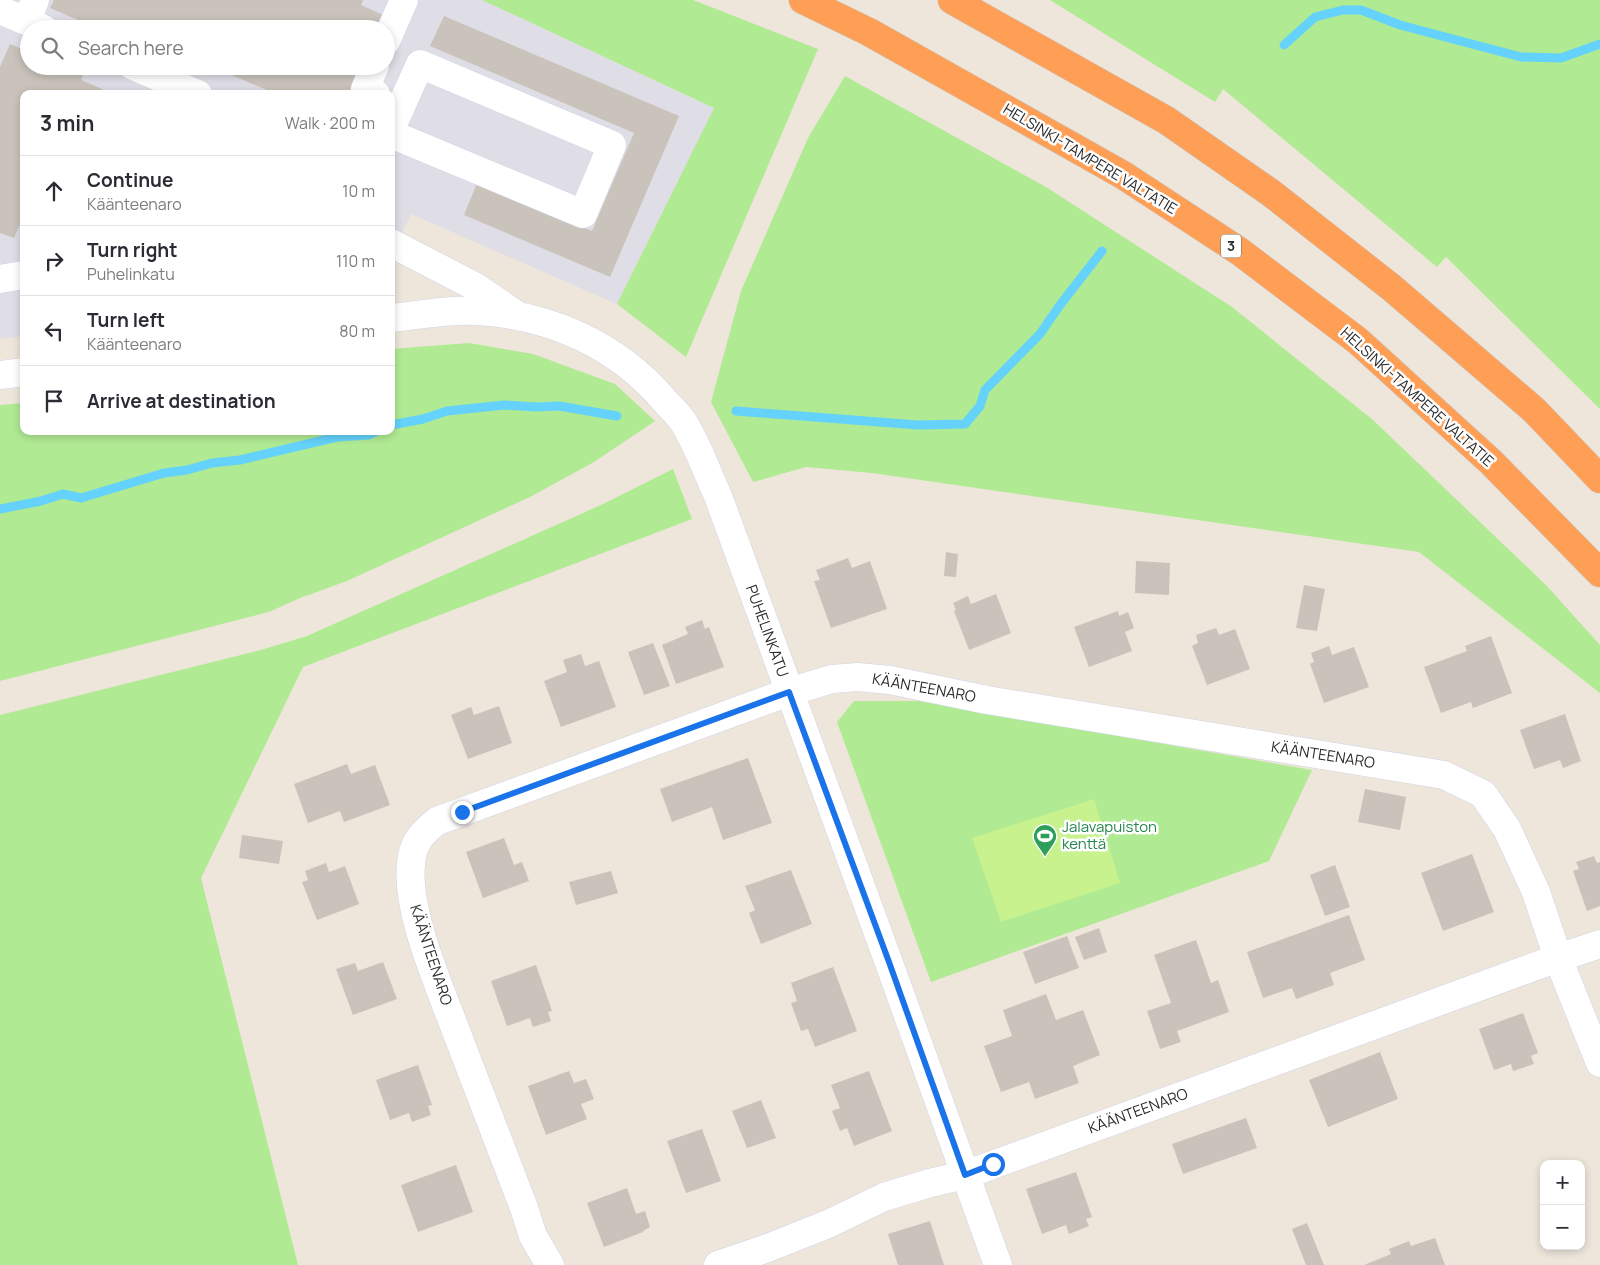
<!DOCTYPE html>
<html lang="en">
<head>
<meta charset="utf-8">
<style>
	:root { --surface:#fff; --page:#f2f2f3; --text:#2b2b33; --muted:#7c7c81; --line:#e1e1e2 }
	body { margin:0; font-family:Manrope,sans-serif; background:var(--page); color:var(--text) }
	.controls { position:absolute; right:15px; bottom:15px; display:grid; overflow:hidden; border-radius:10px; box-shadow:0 2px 8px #0003 }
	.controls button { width:45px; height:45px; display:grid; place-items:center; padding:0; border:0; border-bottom:1px solid var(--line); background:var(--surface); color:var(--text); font:25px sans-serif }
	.stop { position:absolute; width:15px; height:15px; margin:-11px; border:4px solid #1a73e8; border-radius:50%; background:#fff }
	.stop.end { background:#1a73e8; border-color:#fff; box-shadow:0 1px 5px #0008 }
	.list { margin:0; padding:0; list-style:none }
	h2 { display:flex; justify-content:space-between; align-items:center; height:65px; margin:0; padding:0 20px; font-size:21px }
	h2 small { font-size:16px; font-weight:400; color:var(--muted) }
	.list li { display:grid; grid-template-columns:32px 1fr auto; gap:15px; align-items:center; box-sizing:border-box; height:70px; padding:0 20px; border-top:1px solid var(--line) }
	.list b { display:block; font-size:19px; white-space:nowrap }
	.list p { margin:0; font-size:16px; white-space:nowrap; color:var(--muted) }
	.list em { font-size:16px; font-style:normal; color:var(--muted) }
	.icon { flex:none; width:28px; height:28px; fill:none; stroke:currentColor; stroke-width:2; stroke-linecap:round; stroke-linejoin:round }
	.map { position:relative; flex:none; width:1600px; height:1265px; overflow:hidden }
	.search { position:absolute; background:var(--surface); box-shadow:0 2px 8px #0003; left:20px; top:20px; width:375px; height:55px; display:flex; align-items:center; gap:12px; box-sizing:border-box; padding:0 18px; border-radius:28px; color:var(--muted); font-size:19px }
	.panel { position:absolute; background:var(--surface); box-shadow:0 2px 8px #0003; left:20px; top:90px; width:375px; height:345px; border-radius:10px }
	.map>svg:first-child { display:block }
	.industrial { fill:#dfdde6; fill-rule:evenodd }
	.green { fill:#b0ea93 }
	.pitch { fill:#c7f28d }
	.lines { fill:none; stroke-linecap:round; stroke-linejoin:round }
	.stream { stroke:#64d2fa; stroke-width:9 }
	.building { fill:#c9c3bb }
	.minor-casing { stroke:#d0d4e5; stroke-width:29 }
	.highway-casing { stroke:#c8c8c8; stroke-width:29 }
	.minor { stroke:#fff; stroke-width:28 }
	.highway { stroke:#ff9f55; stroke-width:28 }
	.route { stroke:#1a73e8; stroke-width:6 }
	.labels { text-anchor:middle; stroke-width:5; stroke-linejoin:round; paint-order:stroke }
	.shield { fill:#fff; stroke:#6b6b6b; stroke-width:1 }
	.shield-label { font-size:14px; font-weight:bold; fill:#2b2b2b }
	.street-label { font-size:15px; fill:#2b2b2b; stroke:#fff }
	.leisure-label { font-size:15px; fill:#27864d; stroke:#fff; text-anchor:start }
</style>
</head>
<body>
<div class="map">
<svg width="1600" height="1265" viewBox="0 0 1600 1265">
	<rect width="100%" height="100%" fill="#eee6db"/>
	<!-- industrial -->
	<path class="industrial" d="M 0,0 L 482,0 L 714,108 L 617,304 L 411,214 L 391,257 L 391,94 L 24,94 L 24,336 L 0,339 ZM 29,29 L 386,29 L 386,66 L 29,66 Z"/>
	<!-- green -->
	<path class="green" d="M 482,0 L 693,0 L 818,49 L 686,357 L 617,304 L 714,108 Z
		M 1050,0 L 1600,0 L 1600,409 L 1446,257 L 1437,267 L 1223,89 L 1215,102 Z
		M 845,76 L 1046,187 L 1232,307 L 1373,420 L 1546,585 L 1600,645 L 1600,693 L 1419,552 L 872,473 L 806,467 L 753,482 L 711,402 L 741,291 L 808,138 Z
		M 469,343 L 533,354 L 615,384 L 655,421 L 594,462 L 530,497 L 347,581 L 300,598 L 269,612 L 0,681 L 0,405 L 24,403 L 24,431 L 391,431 L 391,349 Z
		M 673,469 L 692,519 L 303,667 L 201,878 L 298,1265 L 0,1265 L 0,715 L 261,650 L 307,636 L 601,505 Z
		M 854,701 L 919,701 L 1312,770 L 1269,861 L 931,982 L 837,722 Z"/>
	<!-- pitch -->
	<path class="pitch" d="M 1094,799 L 1120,883 L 1001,922 L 972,838 Z"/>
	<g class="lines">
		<!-- stream -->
		<path class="stream" d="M 1284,45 L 1315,17 L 1343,10 L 1361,10 L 1400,25 L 1521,57 L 1561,58 L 1600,44
			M 736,411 L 918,425 L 965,424 L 980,406 L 985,390 L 1040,334 L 1060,305 L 1102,251
			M 391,425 L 423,419 L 447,411 L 504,405 L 537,407 L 559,406 L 617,416
			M 0,509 L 41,501 L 63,494 L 81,498 L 164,473 L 187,470 L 212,463 L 240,460 L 337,437 L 369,435 L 377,431"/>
	</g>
	<!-- building -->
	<path class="building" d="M 54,0 L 363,0 L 361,5 L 383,15 L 377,29 L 99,29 L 50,8 Z
		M 444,16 L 679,116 L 610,277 L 464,215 L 478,181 L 592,231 L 634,133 L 430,46 Z
		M 10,44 L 29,52 L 29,66 L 62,66 L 83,75 L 81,80 L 102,89 L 100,94 L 24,94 L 24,215 L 14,238 L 0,233 L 0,67 Z
		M 211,66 L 361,66 L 350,94 L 276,94 Z
		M 946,552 L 958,554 L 956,577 L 944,576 Z
		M 848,558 L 852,568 L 870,561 L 887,609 L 831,628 L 814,581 L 820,580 L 816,570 Z
		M 1136,561 L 1170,563 L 1169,595 L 1135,593 Z
		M 1304,585 L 1325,589 L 1317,631 L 1296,628 Z
		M 996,594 L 1011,633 L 969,650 L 954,611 L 956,610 L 953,603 L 968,596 L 971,604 Z
		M 1118,611 L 1119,616 L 1128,612 L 1134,628 L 1125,632 L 1132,651 L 1089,667 L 1074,627 Z
		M 702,620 L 705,629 L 709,627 L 724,667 L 676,684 L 662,645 L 688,634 L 685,627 Z
		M 1216,628 L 1219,635 L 1235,629 L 1250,669 L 1207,685 L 1192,646 L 1198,643 L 1196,635 Z
		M 1491,636 L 1512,693 L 1473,708 L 1471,702 L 1441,713 L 1424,667 L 1467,651 L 1465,646 Z
		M 653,643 L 670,686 L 644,695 L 628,652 Z
		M 1329,646 L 1332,655 L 1354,647 L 1369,687 L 1324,703 L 1310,664 L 1314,662 L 1311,653 Z
		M 581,654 L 585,666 L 599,661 L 616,707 L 561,727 L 544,681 L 567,672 L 563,660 Z
		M 499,706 L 512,743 L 468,759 L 451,715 L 471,707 L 474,715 Z
		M 1565,714 L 1581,761 L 1563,768 L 1560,760 L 1534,769 L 1520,730 Z
		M 748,758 L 772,823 L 723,840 L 712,807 L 672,822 L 660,789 Z
		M 347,764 L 351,774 L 375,765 L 390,805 L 344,822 L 340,811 L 308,823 L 294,784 Z
		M 1365,789 L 1406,797 L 1400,830 L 1358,822 Z
		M 242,835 L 283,841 L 279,864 L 239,858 Z
		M 504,838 L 514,865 L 522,862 L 529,881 L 483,898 L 466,852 Z
		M 1472,854 L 1494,912 L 1443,931 L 1421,873 Z
		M 1594,856 L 1597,863 L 1600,862 L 1600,906 L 1587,911 L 1573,871 L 1579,869 L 1576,862 Z
		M 326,863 L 329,872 L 345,866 L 359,904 L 317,920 L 302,882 L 308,880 L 305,871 Z
		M 1335,865 L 1350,907 L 1325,916 L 1310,875 Z
		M 791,870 L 812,924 L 761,944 L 749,913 L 755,910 L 745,886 Z
		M 611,871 L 618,893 L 576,905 L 569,882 Z
		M 1349,915 L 1365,960 L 1330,973 L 1334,985 L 1296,999 L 1292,988 L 1263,998 L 1247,952 Z
		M 1099,928 L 1107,952 L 1084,960 L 1075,937 Z
		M 1067,936 L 1079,968 L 1035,984 L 1023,952 Z
		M 1196,940 L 1211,983 L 1218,980 L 1229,1012 L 1177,1031 L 1181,1042 L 1160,1049 L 1147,1011 L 1171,1003 L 1154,955 Z
		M 383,962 L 397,999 L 353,1015 L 336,969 L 355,963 L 358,971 Z
		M 536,965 L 552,1011 L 548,1012 L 551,1021 L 533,1027 L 530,1018 L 507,1026 L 491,981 Z
		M 833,967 L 857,1031 L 815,1047 L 808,1029 L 801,1031 L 791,1003 L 797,1001 L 791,983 Z
		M 1046,994 L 1056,1020 L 1083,1010 L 1100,1055 L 1073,1066 L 1079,1083 L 1035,1099 L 1029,1082 L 1001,1092 L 984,1046 L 1012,1036 L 1003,1010 Z
		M 1523,1013 L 1538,1053 L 1531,1056 L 1534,1064 L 1513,1071 L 1511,1064 L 1494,1070 L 1479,1029 Z
		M 1380,1052 L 1398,1099 L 1328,1127 L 1309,1080 Z
		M 418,1065 L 432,1105 L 428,1106 L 431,1115 L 412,1122 L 409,1113 L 390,1120 L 376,1080 Z
		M 569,1071 L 574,1083 L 586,1079 L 594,1099 L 581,1104 L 587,1119 L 546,1135 L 528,1086 Z
		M 869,1071 L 892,1131 L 854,1146 L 847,1128 L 840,1131 L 832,1111 L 840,1108 L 831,1085 Z
		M 761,1100 L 776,1138 L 747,1148 L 732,1111 Z
		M 1246,1118 L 1257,1148 L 1183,1174 L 1172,1144 Z
		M 702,1129 L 721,1181 L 686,1193 L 667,1141 Z
		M 456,1165 L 473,1212 L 418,1232 L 401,1185 Z
		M 1076,1172 L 1092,1217 L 1086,1219 L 1089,1226 L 1069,1234 L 1066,1225 L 1042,1234 L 1026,1189 Z
		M 627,1188 L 636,1214 L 645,1211 L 650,1227 L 643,1231 L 643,1232 L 604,1247 L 587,1203 Z
		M 930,1221 L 944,1265 L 898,1265 L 888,1234 Z
		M 1307,1223 L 1324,1265 L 1306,1265 L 1292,1229 Z
		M 1435,1238 L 1445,1265 L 1364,1265 L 1391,1254 L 1389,1249 L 1409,1241 L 1411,1246 Z"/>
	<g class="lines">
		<!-- minor casing -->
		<g class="minor-casing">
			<path id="minor" d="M 0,10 L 44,29
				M 27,21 L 35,0
				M 386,41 L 404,0
				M 133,66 L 198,94
				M 375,66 L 365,89 L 376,94
				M 391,129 L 420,64 L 612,145 L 583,214 L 391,134
				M 391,243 L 476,287 L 514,313
				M 0,279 L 24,275
				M 391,318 C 420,315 449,309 478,311 C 550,315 617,345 664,400 C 671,408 679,415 684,423 C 698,446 707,472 718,496 L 889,963 L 998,1265
				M 0,375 L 24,372
				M 1600,944 L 1558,958 L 1600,1063
				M 550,1265 L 533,1236 L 524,1208 C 501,1149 479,1090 456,1031 C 439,985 406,912 411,864 C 413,842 421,834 437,821 L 789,692 L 832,679 L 858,677 L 890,680 L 987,700 L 1444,775 L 1483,794 L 1507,829 L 1536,892 L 1558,958 L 965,1175 L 930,1183 L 884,1197 L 828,1224 L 765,1249 L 718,1265"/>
		</g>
		<!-- highway casing -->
		<g class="highway-casing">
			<path id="highway" d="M 803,0 L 869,32 L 1123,175 L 1239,251 L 1358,341 L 1491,462 L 1600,573
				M 952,0 L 1166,120 L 1271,193 L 1392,288 L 1534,410 L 1600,479"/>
		</g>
		<!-- minor -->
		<use href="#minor" class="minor"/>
		<!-- highway -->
		<use href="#highway" class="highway"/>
	</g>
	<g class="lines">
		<!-- route -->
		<path class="route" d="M 462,812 L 789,692 L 889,962 L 965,1175 L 993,1164"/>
	</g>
	<!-- icons -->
	<defs>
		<g id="stadium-pin" transform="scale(1.25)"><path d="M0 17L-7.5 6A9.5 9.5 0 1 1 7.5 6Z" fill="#2e9e5b" stroke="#fff"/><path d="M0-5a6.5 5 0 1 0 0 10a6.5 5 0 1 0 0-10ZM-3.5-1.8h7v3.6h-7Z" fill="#fff"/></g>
	</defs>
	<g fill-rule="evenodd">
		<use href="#stadium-pin" x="1045" y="836"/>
	</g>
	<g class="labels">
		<!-- shield labels -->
		<rect class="shield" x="1221" y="234.5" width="20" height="23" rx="4"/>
		<g class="shield-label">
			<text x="1231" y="251">3</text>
		</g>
		<!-- street labels -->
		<g class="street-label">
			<text transform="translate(1090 159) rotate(31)" y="5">HELSINKI-TAMPERE VALTATIE</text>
			<text transform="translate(1417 397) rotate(42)" y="5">HELSINKI-TAMPERE VALTATIE</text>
			<text transform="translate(767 631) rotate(70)" y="5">PUHELINKATU</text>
			<text transform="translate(924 688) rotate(10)" y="5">KÄÄNTEENARO</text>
			<text transform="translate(1323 755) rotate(9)" y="5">KÄÄNTEENARO</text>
			<text transform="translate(431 955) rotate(72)" y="5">KÄÄNTEENARO</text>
			<text transform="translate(1138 1111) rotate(-20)" y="5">KÄÄNTEENARO</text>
		</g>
		<!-- leisure labels -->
		<g class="leisure-label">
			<text x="1062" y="832">Jalavapuiston<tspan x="1062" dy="17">kenttä</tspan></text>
		</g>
	</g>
</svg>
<div class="controls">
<button>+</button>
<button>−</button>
</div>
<div class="stop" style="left:993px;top:1164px"></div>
<div class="stop end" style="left:462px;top:812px"></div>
<div class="search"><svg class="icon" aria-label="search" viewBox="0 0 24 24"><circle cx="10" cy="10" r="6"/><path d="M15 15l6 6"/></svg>Search here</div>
<section class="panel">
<h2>3 min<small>Walk · 200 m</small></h2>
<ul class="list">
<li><svg class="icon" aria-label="ahead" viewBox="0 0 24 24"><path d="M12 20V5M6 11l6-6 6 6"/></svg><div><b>Continue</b><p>Käänteenaro</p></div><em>10 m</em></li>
<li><svg class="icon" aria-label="right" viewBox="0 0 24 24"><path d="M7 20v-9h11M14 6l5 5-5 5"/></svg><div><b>Turn right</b><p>Puhelinkatu</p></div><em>110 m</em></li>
<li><svg class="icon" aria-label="left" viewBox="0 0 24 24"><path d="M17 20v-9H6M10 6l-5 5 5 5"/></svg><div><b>Turn left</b><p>Käänteenaro</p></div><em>80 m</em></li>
<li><svg class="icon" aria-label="arrive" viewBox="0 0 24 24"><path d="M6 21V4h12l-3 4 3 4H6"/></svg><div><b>Arrive at destination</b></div></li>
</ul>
</section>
</div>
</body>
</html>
